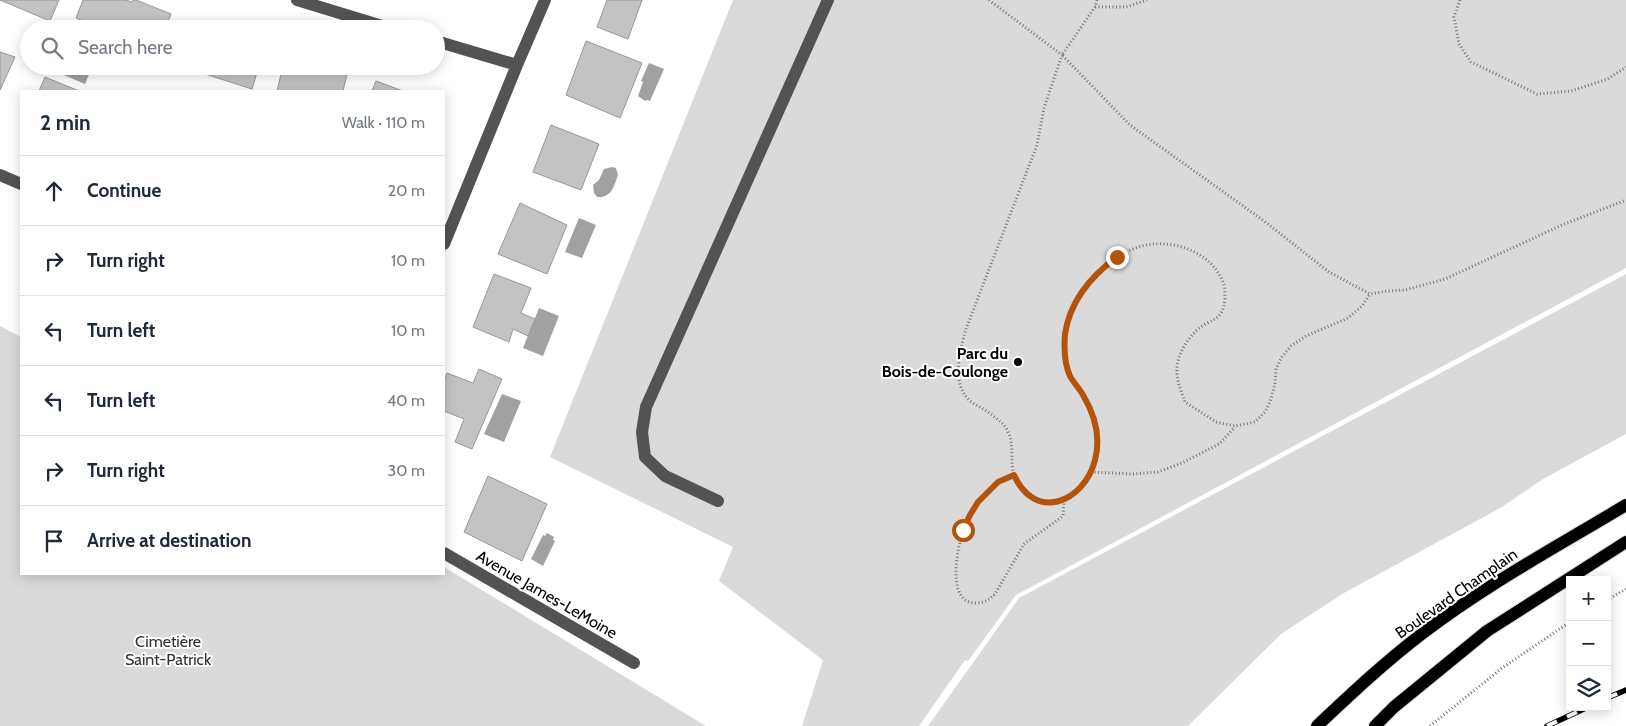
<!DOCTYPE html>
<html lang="en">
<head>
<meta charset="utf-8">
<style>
	:root { --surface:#fff; --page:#f2f2f3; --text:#1f2937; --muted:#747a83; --line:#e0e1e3 }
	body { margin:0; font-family:Cabin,sans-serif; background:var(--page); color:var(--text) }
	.controls { position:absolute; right:15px; bottom:15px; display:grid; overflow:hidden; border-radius:0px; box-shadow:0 2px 12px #0003 }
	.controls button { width:45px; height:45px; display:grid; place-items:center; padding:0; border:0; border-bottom:1px solid var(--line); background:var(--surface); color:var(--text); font:25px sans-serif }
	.stop { position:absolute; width:15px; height:15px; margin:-11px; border:4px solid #b45309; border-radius:50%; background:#fff }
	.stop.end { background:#b45309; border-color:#fff; box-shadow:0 1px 5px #0008 }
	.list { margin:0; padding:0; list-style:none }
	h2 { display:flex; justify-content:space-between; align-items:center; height:65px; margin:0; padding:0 20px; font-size:21px }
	h2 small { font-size:16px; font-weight:400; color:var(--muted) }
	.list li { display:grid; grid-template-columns:32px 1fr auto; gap:15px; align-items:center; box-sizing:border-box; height:70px; padding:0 20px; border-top:1px solid var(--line) }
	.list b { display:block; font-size:19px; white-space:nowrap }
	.list em { font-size:16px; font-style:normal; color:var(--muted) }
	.icon { flex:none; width:28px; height:28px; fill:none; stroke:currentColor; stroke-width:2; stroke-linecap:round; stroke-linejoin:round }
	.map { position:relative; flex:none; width:1626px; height:726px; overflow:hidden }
	.search { position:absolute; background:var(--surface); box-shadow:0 2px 12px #0003; left:20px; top:20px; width:425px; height:55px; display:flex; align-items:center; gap:12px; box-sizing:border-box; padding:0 18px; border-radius:28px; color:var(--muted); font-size:19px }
	.panel { position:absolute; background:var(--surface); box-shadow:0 2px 12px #0003; left:20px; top:90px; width:425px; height:485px; border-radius:0px }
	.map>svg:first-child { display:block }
	.green { fill:#dadada }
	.water { fill:#a1a1a1 }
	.building { fill:#c3c3c3; stroke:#979797 }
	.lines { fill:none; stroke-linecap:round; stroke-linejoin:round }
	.major-casing { stroke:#dbdbdb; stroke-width:14 }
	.path { stroke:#757575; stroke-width:3; stroke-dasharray:1 2.5; stroke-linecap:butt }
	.minor { stroke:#535353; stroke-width:12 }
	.major { stroke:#000; stroke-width:12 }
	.rail-casing { stroke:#000; stroke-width:5.5 }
	.rail { stroke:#fff; stroke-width:4; stroke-dasharray:11; stroke-linecap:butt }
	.route { stroke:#b45309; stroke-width:6 }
	.poi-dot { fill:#000; stroke:#fff; stroke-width:2 }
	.labels { text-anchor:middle; stroke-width:4; stroke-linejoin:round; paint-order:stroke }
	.poi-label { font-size:16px; font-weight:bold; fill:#000; stroke:#fff; text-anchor:end }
	.street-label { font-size:16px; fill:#000; stroke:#fff }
	.park-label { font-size:16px; fill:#313131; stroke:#fff }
</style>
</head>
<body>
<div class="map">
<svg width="1626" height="726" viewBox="0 0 1626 726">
	<rect width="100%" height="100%" fill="#fff"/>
	<!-- green -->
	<path class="green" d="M 733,0 L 1626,0 L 1626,268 L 1016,595 L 968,661 L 965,660 L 919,726 L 802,726 L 823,660 L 719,581 L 733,547 L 550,457 Z
		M 1626,274 L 1626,434 L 1543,479 L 1502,507 L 1344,593 L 1281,634 L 1188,726 L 928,726 L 1019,598 Z
		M 0,326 L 21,337 L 21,574 L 444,574 L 444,567 L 706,726 L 0,726 Z"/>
	<!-- water -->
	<path class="water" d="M 649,63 L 664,69 L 650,101 L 646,100 L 645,101 L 638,96 L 643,82 L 641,81 Z
		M 48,66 L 81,66 L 91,70 L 85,84 L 47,68 Z
		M 612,167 L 616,168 L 618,175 C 614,186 612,198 597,197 L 594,193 L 593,185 L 599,180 L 604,169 Z
		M 579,218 L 596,225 L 582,258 L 565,252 Z
		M 539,308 L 559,316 L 543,356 L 523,348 Z
		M 502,394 L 521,401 L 504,442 L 484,434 Z
		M 547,533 L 554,537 L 553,540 L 555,541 L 543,566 L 531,559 L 543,535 L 545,536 Z"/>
	<!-- building -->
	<path class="building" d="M 0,0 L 59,0 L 50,21 Z
		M 83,0 L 126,0 L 132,2 L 133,0 L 136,0 L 171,14 L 165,29 L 102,29 L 76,18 Z
		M 607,0 L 642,0 L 628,39 L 597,27 Z
		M 190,24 L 205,29 L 188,29 Z
		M 586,41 L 642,63 L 620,118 L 566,95 Z
		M 0,52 L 15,57 L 0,90 Z
		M 180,66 L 259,66 L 252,89 Z
		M 283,66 L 332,66 L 348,70 L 343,91 L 277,91 Z
		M 45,77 L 79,91 L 39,91 Z
		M 376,81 L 403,91 L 372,91 Z
		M 551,125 L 599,144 L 581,190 L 533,172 Z
		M 520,203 L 567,225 L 547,274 L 498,254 Z
		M 494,274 L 531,288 L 521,313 L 535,319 L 528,336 L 513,329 L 509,342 L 473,327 Z
		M 479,369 L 502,379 L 472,449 L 455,442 L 464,419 L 444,411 L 444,381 L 447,373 L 473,383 Z
		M 488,476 L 547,504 L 522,561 L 464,532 Z"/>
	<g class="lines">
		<!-- major casing -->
		<g class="major-casing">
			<path id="major" d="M 1317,726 C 1351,694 1386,661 1423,633 C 1487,584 1558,546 1626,505
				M 1375,726 L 1394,707 L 1487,631 L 1626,542"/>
		</g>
		<!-- path -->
		<path class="path" d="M 989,0 L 1062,55 L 1044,108 L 1037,145 L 966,329 C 960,351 951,382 969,400 C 976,406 985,409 992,415 C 998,420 1005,424 1008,432 C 1015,446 1009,463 1015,478 C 1036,526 1090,497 1096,455 C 1099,431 1096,416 1083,396 C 1079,389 1074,383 1070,376 C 1053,342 1073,297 1098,272 C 1116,255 1139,242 1164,244 C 1189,245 1214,259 1223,282 C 1225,287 1225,293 1225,298 C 1223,323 1211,317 1196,331 C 1186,341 1176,357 1177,372 C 1177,382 1182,393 1185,402 L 1216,422 L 1235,426 L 1255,422 L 1265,412 L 1270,402 L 1275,384 L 1276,369 L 1282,357 L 1291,346 L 1306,336 L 1348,318 L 1362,306 L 1370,294
			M 1097,0 L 1095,7 L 1062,55 L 1130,125 L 1264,221 L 1329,272 L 1370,294 L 1388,291 L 1405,290 L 1445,279 L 1562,225 L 1626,200
			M 1460,0 L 1454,17 L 1459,44 L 1471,62 L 1537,94 L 1571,91 L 1608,79 L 1626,67
			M 1095,7 L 1126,7 L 1147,0
			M 1091,472 L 1132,474 L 1158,472 L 1182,463 L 1219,444 L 1235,427
			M 1014,475 C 1009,477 1004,479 1000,481 C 990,487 975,505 969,515 C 960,532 942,602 975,603 C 984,603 989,600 995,594 L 1024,544 L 1063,516 L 1064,501
			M 1607,600 L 1626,589
			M 1430,726 L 1502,668 L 1570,622"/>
		<!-- minor -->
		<path class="minor" d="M 297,0 L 392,29
			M 436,41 L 517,65
			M 0,175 L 21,184
			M 444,244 L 517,65 L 545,0
			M 718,501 L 665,476 L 645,457 L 642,432 L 646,407 L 828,0
			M 444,553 L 634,663"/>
		<!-- major -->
		<use href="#major" class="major"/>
		<!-- rail casing -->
		<g class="rail-casing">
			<path id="rail" d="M 1607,698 L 1626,690
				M 1547,726 L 1588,707"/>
		</g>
		<!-- rail -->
		<use href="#rail" class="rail"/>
	</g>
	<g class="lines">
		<!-- route -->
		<path class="route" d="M 963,530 L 970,515 L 978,502 L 998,482 L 1014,475 C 1035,522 1084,503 1095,460 C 1101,437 1095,415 1083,395 C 1079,388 1073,382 1070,376 C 1064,363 1064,347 1065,334 C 1070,301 1091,276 1117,257"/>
	</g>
	<!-- markers -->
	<circle class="poi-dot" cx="1018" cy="362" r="5"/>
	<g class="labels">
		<!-- poi labels -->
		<g class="poi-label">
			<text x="1008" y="359">Parc du<tspan x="1008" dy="18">Bois-de-Coulonge</tspan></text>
		</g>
		<!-- street labels -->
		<g class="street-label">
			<text transform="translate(1456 593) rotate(-35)" y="6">Boulevard Champlain</text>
			<text transform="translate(547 594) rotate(30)" y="6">Avenue James-LeMoine</text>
		</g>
		<!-- park labels -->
		<g class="park-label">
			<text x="168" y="647">Cimetière<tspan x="168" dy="18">Saint-Patrick</tspan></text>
		</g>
	</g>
</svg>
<div class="controls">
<button>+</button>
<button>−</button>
<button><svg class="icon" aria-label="layers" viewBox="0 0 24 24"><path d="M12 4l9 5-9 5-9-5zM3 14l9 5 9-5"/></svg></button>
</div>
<div class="stop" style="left:963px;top:530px"></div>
<div class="stop end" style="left:1117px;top:257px"></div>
<div class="search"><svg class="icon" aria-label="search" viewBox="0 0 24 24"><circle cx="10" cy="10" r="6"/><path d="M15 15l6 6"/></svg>Search here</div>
<section class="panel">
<h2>2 min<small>Walk · 110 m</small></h2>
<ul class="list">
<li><svg class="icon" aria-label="ahead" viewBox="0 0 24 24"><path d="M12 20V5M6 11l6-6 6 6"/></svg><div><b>Continue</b></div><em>20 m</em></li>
<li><svg class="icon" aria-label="right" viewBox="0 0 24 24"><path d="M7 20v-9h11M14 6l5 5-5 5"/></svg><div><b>Turn right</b></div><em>10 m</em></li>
<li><svg class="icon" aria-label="left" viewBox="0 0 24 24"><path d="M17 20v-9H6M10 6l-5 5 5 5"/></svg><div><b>Turn left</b></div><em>10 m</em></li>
<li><svg class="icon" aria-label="left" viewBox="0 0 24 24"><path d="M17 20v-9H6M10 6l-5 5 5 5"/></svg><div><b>Turn left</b></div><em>40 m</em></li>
<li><svg class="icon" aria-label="right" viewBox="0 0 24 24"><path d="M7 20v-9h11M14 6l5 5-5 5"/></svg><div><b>Turn right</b></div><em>30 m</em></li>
<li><svg class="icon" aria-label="arrive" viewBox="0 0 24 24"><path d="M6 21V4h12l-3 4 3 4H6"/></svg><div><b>Arrive at destination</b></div></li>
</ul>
</section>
</div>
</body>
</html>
